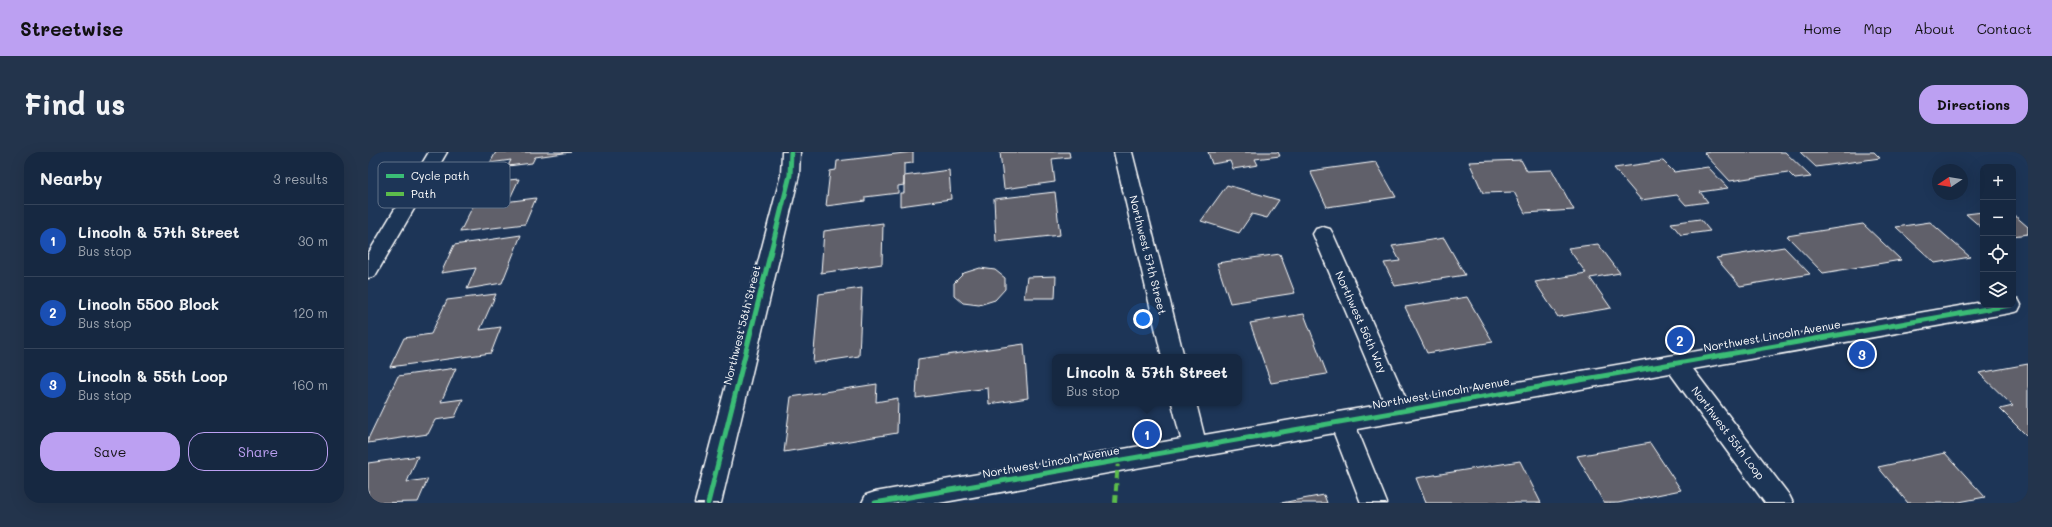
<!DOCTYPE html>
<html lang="en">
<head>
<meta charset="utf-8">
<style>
	:root { --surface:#162841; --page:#23344c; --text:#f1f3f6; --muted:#9ea6b1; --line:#35445a; --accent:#bca0f2 }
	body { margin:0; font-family:Mali,sans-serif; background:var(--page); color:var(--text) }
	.controls { position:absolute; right:12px; top:12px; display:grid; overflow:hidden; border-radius:8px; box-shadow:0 4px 16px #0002 }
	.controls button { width:36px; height:36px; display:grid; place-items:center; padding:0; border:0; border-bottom:1px solid var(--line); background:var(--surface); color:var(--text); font:20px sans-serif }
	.compass { position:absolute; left:1564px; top:12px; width:36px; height:36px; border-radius:50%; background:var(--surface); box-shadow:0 4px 16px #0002; rotate:258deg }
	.you { position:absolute; left:775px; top:167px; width:14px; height:14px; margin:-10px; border:3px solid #fff; border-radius:50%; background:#1a73e8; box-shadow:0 0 0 6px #1a73e833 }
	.badge { display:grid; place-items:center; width:26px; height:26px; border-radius:50%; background:var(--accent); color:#fff; font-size:13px; font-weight:700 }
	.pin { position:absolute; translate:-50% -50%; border:2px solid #fff; box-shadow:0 1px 4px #0006 }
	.popup { position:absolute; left:684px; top:202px; width:190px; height:52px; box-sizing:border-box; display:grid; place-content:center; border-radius:8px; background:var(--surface); filter:drop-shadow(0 1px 3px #0005); font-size:13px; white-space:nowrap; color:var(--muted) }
	.popup b { font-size:15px; color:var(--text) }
	.popup::after { content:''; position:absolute; left:50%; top:100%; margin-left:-8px; border:8px solid transparent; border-top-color:var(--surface) }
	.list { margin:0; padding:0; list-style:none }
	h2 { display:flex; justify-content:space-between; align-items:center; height:52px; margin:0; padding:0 16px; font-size:17px }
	h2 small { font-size:13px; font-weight:400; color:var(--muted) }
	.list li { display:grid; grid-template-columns:26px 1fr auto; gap:12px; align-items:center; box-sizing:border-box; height:72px; padding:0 16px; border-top:1px solid var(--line) }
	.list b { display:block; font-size:15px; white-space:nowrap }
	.list p { margin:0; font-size:13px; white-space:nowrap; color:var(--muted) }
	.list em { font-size:13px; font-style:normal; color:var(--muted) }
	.actions { display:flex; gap:8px; padding:12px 16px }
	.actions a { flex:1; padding:9px 0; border:1px solid var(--accent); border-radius:16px; text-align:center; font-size:14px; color:var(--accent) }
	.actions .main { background:var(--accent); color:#111 }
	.icon { flex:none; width:22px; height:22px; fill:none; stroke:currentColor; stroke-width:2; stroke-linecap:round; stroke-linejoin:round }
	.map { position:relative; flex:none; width:1660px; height:351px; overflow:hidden; border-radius:16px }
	header { display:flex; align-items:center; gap:24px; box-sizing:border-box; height:56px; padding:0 20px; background:var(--accent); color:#111 }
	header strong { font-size:19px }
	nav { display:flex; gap:22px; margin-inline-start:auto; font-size:14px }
	.intro { display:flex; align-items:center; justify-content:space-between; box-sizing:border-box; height:96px; padding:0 24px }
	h1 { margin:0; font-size:28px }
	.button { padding:10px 18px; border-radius:16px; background:var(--accent); color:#111; font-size:14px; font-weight:700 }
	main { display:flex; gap:24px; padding:0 24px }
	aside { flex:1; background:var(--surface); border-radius:16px; box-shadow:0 4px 16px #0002 }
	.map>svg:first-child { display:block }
	.building { fill:#60606a; stroke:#fff }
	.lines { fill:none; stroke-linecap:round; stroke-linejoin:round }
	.minor-casing { stroke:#fff; stroke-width:3 }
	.minor { fill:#1d3557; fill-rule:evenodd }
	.quiet { stroke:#5cbc4b; stroke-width:4; stroke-dasharray:8 4; stroke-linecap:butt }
	.cycleway-casing { stroke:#1d3557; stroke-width:8 }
	.cycleway { stroke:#3abd76; stroke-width:5 }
	.labels { text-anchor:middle; stroke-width:4; stroke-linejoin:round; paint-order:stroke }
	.street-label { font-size:11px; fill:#fff; stroke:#1d3557 }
	.key { fill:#1d3557; stroke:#617289; stroke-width:1 }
	.key-label { font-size:11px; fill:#fff }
</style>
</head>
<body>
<header>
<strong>Streetwise</strong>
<nav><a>Home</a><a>Map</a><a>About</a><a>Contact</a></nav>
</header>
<div class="intro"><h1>Find us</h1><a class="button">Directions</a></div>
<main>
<aside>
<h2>Nearby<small>3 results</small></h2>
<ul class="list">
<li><span class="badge" style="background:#1a4fb4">1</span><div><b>Lincoln &amp; 57th Street</b><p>Bus stop</p></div><em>30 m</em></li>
<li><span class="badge" style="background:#1a4fb4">2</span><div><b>Lincoln 5500 Block</b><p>Bus stop</p></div><em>120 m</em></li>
<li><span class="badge" style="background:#1a4fb4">3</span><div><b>Lincoln &amp; 55th Loop</b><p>Bus stop</p></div><em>160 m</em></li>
</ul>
<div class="actions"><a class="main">Save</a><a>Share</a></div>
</aside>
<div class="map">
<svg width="1660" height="351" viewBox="0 0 1660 351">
	<rect width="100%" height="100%" fill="#1d3557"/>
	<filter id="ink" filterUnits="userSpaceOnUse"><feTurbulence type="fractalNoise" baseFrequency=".025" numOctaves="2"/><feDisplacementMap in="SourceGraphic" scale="8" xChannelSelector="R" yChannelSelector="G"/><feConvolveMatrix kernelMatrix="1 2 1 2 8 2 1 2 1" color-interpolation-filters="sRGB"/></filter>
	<g filter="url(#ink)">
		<!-- building -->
		<path class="building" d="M 128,0 L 203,0 L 167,5 L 164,11 L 140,14 L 143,8 L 122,11 Z
			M 545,0 L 545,11 L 536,12 L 536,33 L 530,34 L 530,41 L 497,45 L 497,49 L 458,54 L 462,19 L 468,18 L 469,9 Z
			M 632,0 L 701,0 L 702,5 L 684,7 L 687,30 L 636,37 Z
			M 840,0 L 910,0 L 912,4 L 887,7 L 890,13 L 865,17 L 862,9 L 844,12 Z
			M 1343,0 L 1417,0 L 1443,25 L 1427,27 L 1420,20 L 1362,29 L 1336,1 Z
			M 1432,0 L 1506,0 L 1512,6 L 1448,15 Z
			M 1153,8 L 1159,19 L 1184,18 L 1206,58 L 1157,61 L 1146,40 L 1115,41 L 1101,10 Z
			M 1295,9 L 1306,20 L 1340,15 L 1360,36 L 1332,40 L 1340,50 L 1318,53 L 1309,43 L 1273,48 L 1246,16 Z
			M 1008,10 L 1028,45 L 959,55 L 942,19 Z
			M 581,18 L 583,47 L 532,54 L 532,41 L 536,41 L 536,24 Z
			M 151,27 L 143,44 L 109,48 L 119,30 Z
			M 859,33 L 911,48 L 899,66 L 884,62 L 871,81 L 833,69 Z
			M 687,40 L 692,83 L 628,90 L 626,47 Z
			M 168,46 L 157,72 L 92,80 L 105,54 Z
			M 1615,60 L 1615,77 L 1598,62 Z
			M 1645,62 L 1660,75 L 1660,82 L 1645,84 Z
			M 1332,67 L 1342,79 L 1313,83 L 1303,71 Z
			M 1562,70 L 1602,105 L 1567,111 L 1528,75 Z
			M 515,71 L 514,112 L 453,121 L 456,79 Z
			M 1495,72 L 1533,108 L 1455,121 L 1419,84 Z
			M 153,83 L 134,131 L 99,137 L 108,116 L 73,121 L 86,93 Z
			M 1076,86 L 1097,123 L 1027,134 L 1016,111 L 1032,109 L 1024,94 Z
			M 1230,92 L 1252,121 L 1222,126 L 1243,156 L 1190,165 L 1167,130 L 1218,121 L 1200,96 Z
			M 1416,95 L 1442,122 L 1372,134 L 1348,106 Z
			M 912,102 L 927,141 L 862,151 L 849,111 Z
			M 612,116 L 627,118 L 637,126 L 637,137 L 627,148 L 611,153 L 595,151 L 586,143 L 586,131 L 596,121 Z
			M 688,124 L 687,146 L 656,146 L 659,125 Z
			M 494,136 L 491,204 L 445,211 L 451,142 Z
			M 128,142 L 112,178 L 133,175 L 123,201 L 22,215 L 36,186 L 63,182 L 79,148 Z
			M 1099,145 L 1125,190 L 1059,201 L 1037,155 Z
			M 936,162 L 959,222 L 903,231 L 882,171 Z
			M 656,192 L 660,246 L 621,252 L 620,236 L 548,246 L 550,207 Z
			M 1660,212 L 1660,285 L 1632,257 L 1645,254 L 1611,221 Z
			M 88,216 L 73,250 L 95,247 L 87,265 L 67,268 L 60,282 L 0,291 L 0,287 L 30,224 Z
			M 509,232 L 508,250 L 530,246 L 529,281 L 416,300 L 423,245 Z
			M 1282,291 L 1313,338 L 1250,351 L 1236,351 L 1209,304 Z
			M 1577,301 L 1617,345 L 1586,351 L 1540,351 L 1510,315 Z
			M 50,304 L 39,330 L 60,327 L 50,350 L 0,351 L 0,311 Z
			M 1152,309 L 1173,351 L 1058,351 L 1048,326 Z
			M 956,343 L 959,351 L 913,351 Z"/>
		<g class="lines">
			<!-- minor casing -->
			<g class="minor-casing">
				<path id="minor" d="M 61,0 L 79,0 L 7,124 L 0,126 L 0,102 Z
					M 414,0 L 432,0 L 431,23 L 353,351 L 327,351 L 413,23 Z
					M 746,0 L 764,0 L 816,205 L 794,205 Z
					M 955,75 L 962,77 L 965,82 L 1039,249 L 1615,150 L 1615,153 L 1645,153 L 1645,146 L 1650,147 L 1653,153 L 1650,159 L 1642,161 L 1325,217 L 1421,343 L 1425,351 L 1397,351 L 1302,221 L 989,277 L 1019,351 L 993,351 L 966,281 L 571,351 L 494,351 L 498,343 L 507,340 L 813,287 L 804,251 L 828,251 L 836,283 L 1017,252 L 945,82 L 948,77 Z"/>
			</g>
			<!-- minor -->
			<use href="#minor" class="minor"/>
			<!-- quiet -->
			<path class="quiet" d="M 747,351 L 750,308"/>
			<!-- cycleway casing -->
			<g class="cycleway-casing">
				<path id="cycleway" d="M 340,351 L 422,23 L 423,0
					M 507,351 L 1642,153"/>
			</g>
			<!-- cycleway -->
			<use href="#cycleway" class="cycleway"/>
		</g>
	</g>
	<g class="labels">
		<!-- street labels -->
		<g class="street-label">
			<text transform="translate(780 103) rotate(76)" y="4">Northwest 57th Street</text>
			<text transform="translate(993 170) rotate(66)" y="4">Northwest 56th Way</text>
			<text transform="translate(374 173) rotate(-76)" y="4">Northwest 58th Street</text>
			<text transform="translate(1404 184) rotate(-10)" y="4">Northwest Lincoln Avenue</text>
			<text transform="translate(1073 241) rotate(-10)" y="4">Northwest Lincoln Avenue</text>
			<text transform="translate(1360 281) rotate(53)" y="4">Northwest 55th Loop</text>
			<text transform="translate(683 310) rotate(-10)" y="4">Northwest Lincoln Avenue</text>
		</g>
	</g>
	<!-- legend -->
	<rect x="10" y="10" width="132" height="46" rx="6" class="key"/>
	<rect x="18" y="22" width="18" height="4" fill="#3abd76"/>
	<rect x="18" y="40" width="18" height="4" fill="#5cbc4b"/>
	<g class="key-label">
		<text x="43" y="28">Cycle path</text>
		<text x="43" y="46">Path</text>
	</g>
</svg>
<div class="controls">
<button>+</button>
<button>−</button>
<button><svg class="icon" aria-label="locate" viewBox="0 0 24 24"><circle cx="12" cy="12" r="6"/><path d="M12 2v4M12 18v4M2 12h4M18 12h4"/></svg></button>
<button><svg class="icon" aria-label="layers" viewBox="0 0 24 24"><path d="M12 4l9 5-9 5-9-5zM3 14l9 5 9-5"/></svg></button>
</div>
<svg class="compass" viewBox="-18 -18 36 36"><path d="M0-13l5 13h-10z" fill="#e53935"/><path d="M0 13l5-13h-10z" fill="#9ea6b1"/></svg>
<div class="you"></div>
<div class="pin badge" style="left:779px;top:282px;background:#1a4fb4">1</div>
<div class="popup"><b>Lincoln &amp; 57th Street</b>Bus stop</div>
<div class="pin badge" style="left:1312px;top:188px;background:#1a4fb4">2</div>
<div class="pin badge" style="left:1494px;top:202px;background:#1a4fb4">3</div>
</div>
</main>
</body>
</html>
